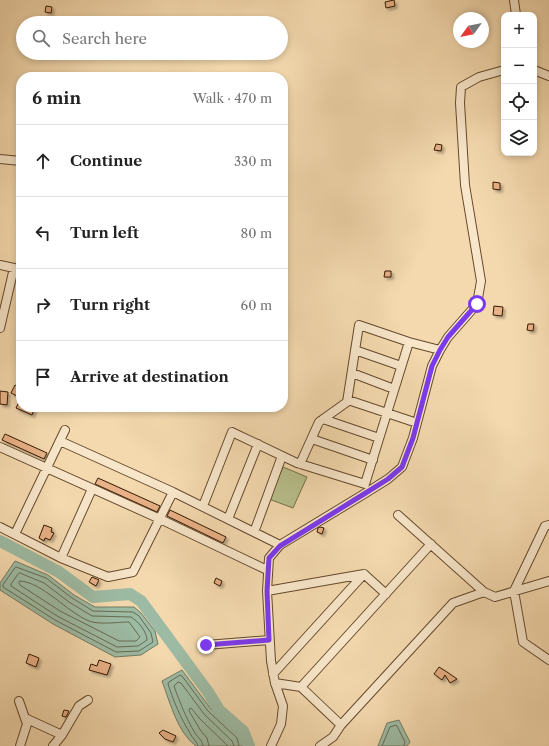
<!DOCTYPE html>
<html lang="en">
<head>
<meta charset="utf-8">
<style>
	:root { --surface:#fff; --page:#f2f2f2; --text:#222; --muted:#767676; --line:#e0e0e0 }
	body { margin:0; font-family:"Libre Caslon Text",serif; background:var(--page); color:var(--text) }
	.controls { position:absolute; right:12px; top:12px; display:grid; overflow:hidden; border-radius:8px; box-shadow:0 2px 6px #0003 }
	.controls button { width:36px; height:36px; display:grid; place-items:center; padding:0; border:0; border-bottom:1px solid var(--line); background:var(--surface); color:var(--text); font:20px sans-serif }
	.compass { position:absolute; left:453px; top:12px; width:36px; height:36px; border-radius:50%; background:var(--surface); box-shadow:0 2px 6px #0003; rotate:237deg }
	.stop { position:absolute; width:12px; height:12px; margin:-9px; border:3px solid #7c3aed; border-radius:50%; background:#fff }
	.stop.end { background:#7c3aed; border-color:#fff; box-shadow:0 1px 4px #0008 }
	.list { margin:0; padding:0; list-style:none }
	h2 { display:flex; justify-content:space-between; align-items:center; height:52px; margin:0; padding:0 16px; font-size:17px }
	h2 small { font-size:13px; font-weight:400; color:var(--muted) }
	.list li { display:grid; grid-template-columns:26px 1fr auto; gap:12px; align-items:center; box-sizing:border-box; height:72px; padding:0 16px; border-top:1px solid var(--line) }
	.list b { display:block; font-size:15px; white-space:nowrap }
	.list em { font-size:13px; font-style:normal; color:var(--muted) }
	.icon { flex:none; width:22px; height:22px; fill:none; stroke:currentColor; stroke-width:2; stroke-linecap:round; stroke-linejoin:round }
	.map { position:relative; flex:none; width:549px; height:746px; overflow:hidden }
	.search { position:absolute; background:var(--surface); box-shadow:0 2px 6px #0003; left:16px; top:16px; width:272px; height:44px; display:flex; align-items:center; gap:10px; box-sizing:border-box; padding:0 14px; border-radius:22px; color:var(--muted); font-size:15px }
	.panel { position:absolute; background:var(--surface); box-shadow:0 2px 6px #0003; left:16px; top:72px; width:272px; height:340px; border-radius:16px }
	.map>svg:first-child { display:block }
	.green { fill:#b8c08c; stroke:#766c46 }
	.water { fill:#9dbba4; stroke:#737a63 }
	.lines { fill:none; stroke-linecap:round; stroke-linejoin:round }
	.shore { stroke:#686a52; stroke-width:1 }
	.river { stroke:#9dbba4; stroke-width:12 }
	.building { fill:#e9b187; stroke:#341901; filter:url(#shadow) }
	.street-casing { stroke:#64492c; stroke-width:10 }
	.street { stroke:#f8e6ca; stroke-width:8 }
	.route { stroke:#7c3aed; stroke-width:5 }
</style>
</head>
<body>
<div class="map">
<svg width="549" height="746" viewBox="0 0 549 746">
	<defs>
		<filter id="shadow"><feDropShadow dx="2.5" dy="2.5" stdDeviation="1" flood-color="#0004"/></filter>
	</defs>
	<rect width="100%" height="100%" fill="#f4d9ae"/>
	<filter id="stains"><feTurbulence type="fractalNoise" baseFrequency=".005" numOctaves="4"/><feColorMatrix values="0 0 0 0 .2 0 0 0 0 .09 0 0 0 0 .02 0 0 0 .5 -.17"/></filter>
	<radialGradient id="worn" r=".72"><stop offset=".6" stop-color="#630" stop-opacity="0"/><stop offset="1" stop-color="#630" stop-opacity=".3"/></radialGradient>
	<!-- green -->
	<path class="green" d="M 283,467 L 307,477 L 293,508 L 269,499 Z"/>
	<!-- water -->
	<path class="water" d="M 15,561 L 48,575 L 74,595 L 95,607 L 134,607 L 141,613 L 155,631 L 158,644 L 141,655 L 115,657 L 53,624 L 0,590 L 0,583 Z
		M 182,670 L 211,709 L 240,736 L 243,746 L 196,746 C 177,732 170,702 162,681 Z
		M 399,720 L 410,742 L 407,746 L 378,746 L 387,723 Z"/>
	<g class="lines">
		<!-- shore -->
		<path class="shore" d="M 16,567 L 46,578 L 72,598 L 93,611 L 133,612 L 139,616 L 151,633 L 153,642 L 139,651 L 116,652 L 55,620 L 3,587 L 3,585 Z
			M 20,573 L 44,583 L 69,602 L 92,616 L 131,617 C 138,621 147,632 147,640 L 138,646 L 117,647 L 57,616 L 11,586 L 11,584 L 18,574 Z
			M 20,581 C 42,582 67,612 89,621 C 99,625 118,622 129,622 L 140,637 L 136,641 L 119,641 L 60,611 L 20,585 L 19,583 Z
			M 198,746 C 197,741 192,738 190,733 C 180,717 174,702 168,684 L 169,682 L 180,675 L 182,676 L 208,711 L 237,738 L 239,746
			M 203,746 C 202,739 198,738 195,733 C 186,718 180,703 174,686 L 178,682 L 181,683 L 204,714 L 232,741 L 234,746
			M 209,746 L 207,738 L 201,731 L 189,711 L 190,708 L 192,709 L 200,719 L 228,746
			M 382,746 L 390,727 L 396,725 L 397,726 L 405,742 L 404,746"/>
		<!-- river -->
		<path class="river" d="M 0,541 L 59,572 L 93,597 L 130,594 L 141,601 L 208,692 L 219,710 L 243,731 L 249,746"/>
	</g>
	<!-- building -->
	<path class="building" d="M 394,0 L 395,6 L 386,8 L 385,2 Z
		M 46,6 L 52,7 L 51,13 L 45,12 Z
		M 436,144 L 442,145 L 441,151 L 434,150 Z
		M 493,182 L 500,183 L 500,190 L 493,189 Z
		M 385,271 L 391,271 L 391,277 L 384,277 Z
		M 494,306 L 503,307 L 502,316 L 493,315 Z
		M 528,324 L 534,324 L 533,331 L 527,330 Z
		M 15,385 L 21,388 L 17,396 L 11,393 Z
		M 0,391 L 8,392 L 7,405 L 0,404 Z
		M 18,404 L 21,405 L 21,407 L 27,407 L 34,410 L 32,415 L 16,408 Z
		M 5,434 L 47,453 L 44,459 L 2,440 Z
		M 98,478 L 160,506 L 157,512 L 95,484 Z
		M 170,510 L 226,537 L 223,543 L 167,516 Z
		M 44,525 L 52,528 L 51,532 L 54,533 L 50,540 L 45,538 L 44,541 L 39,538 Z
		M 320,527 L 324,528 L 322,534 L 317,532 L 318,528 Z
		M 92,577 L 99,580 L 96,586 L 89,582 Z
		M 216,578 L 222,581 L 220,586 L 214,583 Z
		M 29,654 L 39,658 L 36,667 L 26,663 Z
		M 99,660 L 111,664 L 107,675 L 89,670 L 91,664 L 97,666 Z
		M 439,667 L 447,672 L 457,679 L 450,683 L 445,675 L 442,680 L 434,674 Z
		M 64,710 L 69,711 L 66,717 L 62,716 Z
		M 163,730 L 176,736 L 173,742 L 165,739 L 159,733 Z"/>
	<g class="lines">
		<!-- street casing -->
		<g class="street-casing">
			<path id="street" d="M 514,0 L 516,15
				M 534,70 L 549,76
				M 0,159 L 21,161
				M 0,265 L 14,268 L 0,328
				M 355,350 L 401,366
				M 352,373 L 394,389
				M 348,400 L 417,423
				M 323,419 L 379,438
				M 312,439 L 373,460
				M 0,447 L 160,519 L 267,570
				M 300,464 L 319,422 L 347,402 L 359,325 L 409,342 L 440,350
				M 173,492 L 280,545
				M 203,506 L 232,432 L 297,463 L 365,484 L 409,342
				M 228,519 L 258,444
				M 549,525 L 545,526 L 514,591 L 523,642 L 549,660
				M 0,527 L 61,558 L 108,577 L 133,572 L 173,492 L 60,441
				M 256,527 L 282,456
				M 15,534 L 65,430
				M 61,558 L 92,489
				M 364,574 L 386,594
				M 267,591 L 364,574
				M 484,592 L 495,597 L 549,581
				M 206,645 L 269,640
				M 273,674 L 364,574
				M 275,683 L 301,687 L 341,725
				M 301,687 L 431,544
				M 19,701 L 27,724 L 20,746
				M 25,718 L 62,735
				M 53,746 L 62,735 L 79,706 L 88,700
				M 271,746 L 281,724 L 283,706 L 275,683 L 271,661 L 267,591 L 269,558 L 280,545 L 364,494 L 388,479 L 402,467 L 413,438 L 432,366 L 440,350 L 448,337 L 477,304 L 481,281 L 465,185 L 460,103 L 461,87 L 479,77 L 504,70
				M 320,746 L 333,737 L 341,725 L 453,603 L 484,592 L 398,515"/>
		</g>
		<!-- street -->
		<use href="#street" class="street"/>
	</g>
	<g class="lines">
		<!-- route -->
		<path class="route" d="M 206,645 L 269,640 L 267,591 L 269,558 L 280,546 L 364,494 L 388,479 L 402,467 L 413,438 L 432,366 L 440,350 L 448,337 L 477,304"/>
	</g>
	<rect width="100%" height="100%" filter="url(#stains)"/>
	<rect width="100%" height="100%" fill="url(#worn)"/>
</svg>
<div class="controls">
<button>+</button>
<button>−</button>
<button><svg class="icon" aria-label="locate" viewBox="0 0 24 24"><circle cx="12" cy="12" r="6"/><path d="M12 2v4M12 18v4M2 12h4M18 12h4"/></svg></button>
<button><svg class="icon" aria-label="layers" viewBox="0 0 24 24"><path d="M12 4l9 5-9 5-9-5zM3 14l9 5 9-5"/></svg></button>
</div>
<svg class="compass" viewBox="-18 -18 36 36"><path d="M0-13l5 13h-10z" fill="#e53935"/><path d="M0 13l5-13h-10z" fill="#767676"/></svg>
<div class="stop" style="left:477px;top:304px"></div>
<div class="stop end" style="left:206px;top:645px"></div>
<div class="search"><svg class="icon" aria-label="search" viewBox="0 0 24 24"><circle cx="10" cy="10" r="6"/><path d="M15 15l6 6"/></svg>Search here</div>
<section class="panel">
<h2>6 min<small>Walk · 470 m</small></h2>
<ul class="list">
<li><svg class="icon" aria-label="ahead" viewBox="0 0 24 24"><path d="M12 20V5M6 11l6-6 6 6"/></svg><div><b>Continue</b></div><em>330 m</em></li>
<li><svg class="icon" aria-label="left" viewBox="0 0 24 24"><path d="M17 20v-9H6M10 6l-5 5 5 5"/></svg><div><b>Turn left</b></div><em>80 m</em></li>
<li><svg class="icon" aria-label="right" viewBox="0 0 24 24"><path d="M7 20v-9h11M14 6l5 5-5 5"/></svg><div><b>Turn right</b></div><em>60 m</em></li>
<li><svg class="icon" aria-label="arrive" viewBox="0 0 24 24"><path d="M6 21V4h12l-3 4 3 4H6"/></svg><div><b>Arrive at destination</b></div></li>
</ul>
</section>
</div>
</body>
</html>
